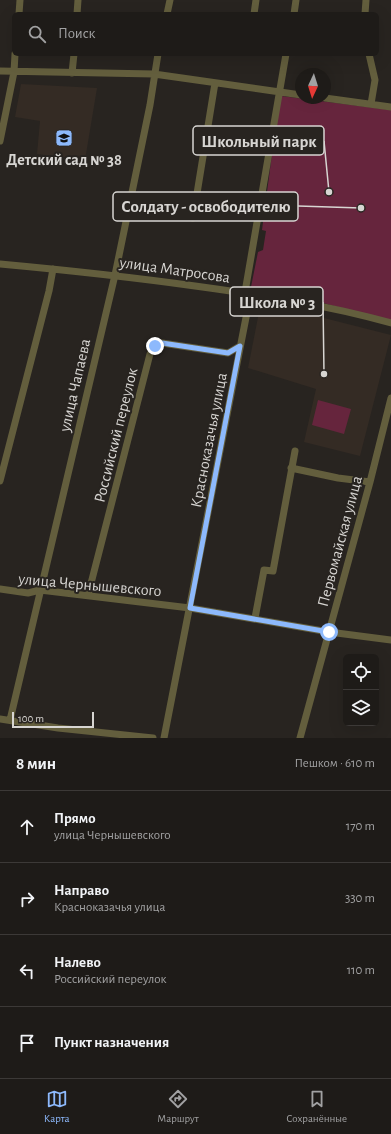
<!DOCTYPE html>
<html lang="ru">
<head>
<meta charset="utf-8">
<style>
	:root { --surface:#1e1b18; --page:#262421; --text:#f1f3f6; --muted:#a1a1a2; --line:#3c3937; --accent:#8db9fc }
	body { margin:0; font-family:"Alegreya Sans",sans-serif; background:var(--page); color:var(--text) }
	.controls { position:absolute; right:12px; bottom:12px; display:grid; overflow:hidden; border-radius:6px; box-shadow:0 4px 16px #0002 }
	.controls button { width:36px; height:36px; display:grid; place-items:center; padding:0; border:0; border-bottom:1px solid var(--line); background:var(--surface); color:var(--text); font:20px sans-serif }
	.compass { position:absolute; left:295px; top:68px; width:36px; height:36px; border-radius:50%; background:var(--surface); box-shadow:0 4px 16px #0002; rotate:184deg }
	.scale { position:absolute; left:12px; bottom:10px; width:82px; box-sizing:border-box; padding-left:4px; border:2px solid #d7d5d2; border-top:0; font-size:11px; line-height:14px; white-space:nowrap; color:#d7d5d2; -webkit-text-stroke:3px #282420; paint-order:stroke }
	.stop { position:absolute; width:12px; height:12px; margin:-9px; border:3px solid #8db9fc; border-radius:50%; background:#fff }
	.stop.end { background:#8db9fc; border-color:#fff; box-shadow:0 1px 4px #0008 }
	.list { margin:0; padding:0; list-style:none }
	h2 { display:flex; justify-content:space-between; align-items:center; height:52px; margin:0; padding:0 16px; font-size:17px }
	h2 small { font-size:13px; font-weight:400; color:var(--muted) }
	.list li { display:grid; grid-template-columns:26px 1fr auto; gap:12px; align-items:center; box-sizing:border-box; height:72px; padding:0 16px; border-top:1px solid var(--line) }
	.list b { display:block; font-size:15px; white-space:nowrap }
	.list p { margin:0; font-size:13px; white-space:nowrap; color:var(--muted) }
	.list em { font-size:13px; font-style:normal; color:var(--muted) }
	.icon { flex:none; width:22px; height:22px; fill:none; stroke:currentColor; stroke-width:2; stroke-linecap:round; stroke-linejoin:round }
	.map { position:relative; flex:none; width:391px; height:738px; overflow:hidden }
	.search { position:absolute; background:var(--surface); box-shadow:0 4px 16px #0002; left:12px; right:12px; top:12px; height:44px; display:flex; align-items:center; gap:10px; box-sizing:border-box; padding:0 14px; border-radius:6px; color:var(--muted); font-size:15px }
	.sheet { height:340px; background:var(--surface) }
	nav { display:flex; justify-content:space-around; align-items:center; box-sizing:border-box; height:56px; border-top:1px solid var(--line); background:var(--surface); font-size:11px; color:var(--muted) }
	nav a { display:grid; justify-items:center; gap:2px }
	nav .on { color:var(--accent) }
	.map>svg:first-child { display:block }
	.built { fill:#342b24 }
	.green { fill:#66253d }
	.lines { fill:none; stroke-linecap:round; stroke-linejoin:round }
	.minor { stroke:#635e3d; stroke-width:7 }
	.route { stroke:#8db9fc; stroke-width:5 }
	.labels { text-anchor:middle; stroke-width:4; stroke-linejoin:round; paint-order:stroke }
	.poi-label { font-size:16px; font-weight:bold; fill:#d7d5d2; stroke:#282420 }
	.street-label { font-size:16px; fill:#d7d5d2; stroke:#282420 }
	.leader { fill:none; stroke:#d7d5d2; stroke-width:1.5 }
	.callout-dot { fill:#d7d5d2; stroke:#282420; stroke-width:1.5 }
	.callout { fill:#282420; stroke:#d7d5d2; stroke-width:1.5 }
	.callout-label { font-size:17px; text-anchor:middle; font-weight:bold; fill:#d7d5d2 }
</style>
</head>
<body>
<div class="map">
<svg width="391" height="738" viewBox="0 0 391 738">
	<rect width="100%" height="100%" fill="#282420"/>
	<!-- built -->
	<path class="built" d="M 21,84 L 97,88 L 85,160 L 37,154 L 40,121 L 15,117 Z
		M 261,302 L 391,335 L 360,456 L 304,442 L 316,389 L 248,368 Z"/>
	<!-- green -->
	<path class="green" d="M 281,96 L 391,110 L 391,321 L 323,303 L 250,292 L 258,252 L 263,250 L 266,231 L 262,230 L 272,154 L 281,154 L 284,132 L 276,128 Z
		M 318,400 L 351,409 L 344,434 L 312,425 Z"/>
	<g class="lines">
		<!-- minor -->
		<path class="minor" d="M 19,14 L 20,0
			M 77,14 L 78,0
			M 167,14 L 170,0
			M 254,14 L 256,0
			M 294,14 L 296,0
			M 365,14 L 366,0
			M 369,54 L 375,80 L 371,104
			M 0,71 L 154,74 L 301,95
			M 72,73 L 74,54
			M 325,98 L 391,107
			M 0,141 L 14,72 L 15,54
			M 129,203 L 193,218 L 215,83
			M 0,264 C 65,270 130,277 195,286 C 261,295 327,305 391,323
			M 291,468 L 338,478 L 370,482
			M 0,481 L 49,291 L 53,269
			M 0,589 L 28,593 L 40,590 L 190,608 L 329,632 L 391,640
			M 88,595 L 150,354 L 155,346 L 162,343 L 228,353 L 240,346
			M 255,618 L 264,570 L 273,571 L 295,451
			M 0,719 L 58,728 L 153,738
			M 10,720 L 115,275 L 150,105 L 158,54
			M 164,738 L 250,297 L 245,292 L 286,54
			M 300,738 L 370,482 L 391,398"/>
	</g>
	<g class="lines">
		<!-- route -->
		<path class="route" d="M 155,346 L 162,343 L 228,353 L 240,346 L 190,608 L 329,632"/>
	</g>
	<!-- icons -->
	<defs>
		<g id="school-square" transform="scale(0.9)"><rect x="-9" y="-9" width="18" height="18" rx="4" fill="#8db9fc" stroke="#282420"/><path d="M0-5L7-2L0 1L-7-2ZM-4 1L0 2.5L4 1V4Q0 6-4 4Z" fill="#111"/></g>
	</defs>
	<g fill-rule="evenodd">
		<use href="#school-square" x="64" y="138"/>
	</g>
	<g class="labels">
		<!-- poi labels -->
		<g class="poi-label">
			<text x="64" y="165">Детский сад № 38</text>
		</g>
		<!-- street labels -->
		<g class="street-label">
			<text transform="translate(175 269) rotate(8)" y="6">улица Матросова</text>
			<text transform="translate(74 385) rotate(-77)" y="6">улица Чапаева</text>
			<text transform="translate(115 435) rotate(-76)" y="6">Российский переулок</text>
			<text transform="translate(208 440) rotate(-79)" y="6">Красноказачья улица</text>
			<text transform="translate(339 541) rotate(-75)" y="6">Первомайская улица</text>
			<text transform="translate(90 584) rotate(5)" y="6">улица Чернышевского</text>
		</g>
	</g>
	<!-- callouts -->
	<path class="leader" d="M329 192L324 141M361 208L298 206M324 374L323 302"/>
	<g class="callout-dot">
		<circle cx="329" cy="192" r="4"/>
		<circle cx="361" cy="208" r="4"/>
		<circle cx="324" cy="374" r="4"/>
	</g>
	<g class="callout">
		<rect x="193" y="126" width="131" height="29" rx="4"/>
		<rect x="113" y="192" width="185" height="29" rx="4"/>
		<rect x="230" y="287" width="93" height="29" rx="4"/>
	</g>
	<g class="callout-label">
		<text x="259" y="147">Школьный парк</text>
		<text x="206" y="212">Солдату - освободителю</text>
		<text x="277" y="308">Школа № 3</text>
	</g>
</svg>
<div class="controls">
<button><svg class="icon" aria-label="locate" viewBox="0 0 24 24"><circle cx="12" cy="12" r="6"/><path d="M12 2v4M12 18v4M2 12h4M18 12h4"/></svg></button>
<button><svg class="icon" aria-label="layers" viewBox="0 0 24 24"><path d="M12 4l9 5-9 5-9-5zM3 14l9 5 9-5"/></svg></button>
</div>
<svg class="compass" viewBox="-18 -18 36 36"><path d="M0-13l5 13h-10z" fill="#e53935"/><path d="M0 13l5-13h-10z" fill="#a1a1a2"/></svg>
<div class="scale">100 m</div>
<div class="stop" style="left:329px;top:632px"></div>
<div class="stop end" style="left:155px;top:346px"></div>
<div class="search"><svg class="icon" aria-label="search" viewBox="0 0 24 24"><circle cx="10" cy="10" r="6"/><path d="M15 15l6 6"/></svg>Поиск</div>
</div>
<section class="sheet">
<h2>8 мин<small>Пешком · 610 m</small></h2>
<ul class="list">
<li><svg class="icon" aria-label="ahead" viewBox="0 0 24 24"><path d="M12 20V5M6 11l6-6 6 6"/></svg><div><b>Прямо</b><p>улица Чернышевского</p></div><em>170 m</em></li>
<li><svg class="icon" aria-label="right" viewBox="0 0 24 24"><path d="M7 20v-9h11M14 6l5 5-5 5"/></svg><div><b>Направо</b><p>Красноказачья улица</p></div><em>330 m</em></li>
<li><svg class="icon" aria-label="left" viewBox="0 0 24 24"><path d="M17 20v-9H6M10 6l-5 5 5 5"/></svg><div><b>Налево</b><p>Российский переулок</p></div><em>110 m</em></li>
<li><svg class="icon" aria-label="arrive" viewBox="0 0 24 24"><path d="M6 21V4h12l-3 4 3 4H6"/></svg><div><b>Пункт назначения</b></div></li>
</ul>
</section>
<nav>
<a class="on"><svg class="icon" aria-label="map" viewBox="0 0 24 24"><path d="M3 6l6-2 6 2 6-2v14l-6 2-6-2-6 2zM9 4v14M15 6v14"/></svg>Карта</a>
<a><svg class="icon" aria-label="directions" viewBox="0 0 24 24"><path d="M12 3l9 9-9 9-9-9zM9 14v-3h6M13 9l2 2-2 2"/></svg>Маршрут</a>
<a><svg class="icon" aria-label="saved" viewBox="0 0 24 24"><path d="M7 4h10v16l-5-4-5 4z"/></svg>Сохранённые</a>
</nav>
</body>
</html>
